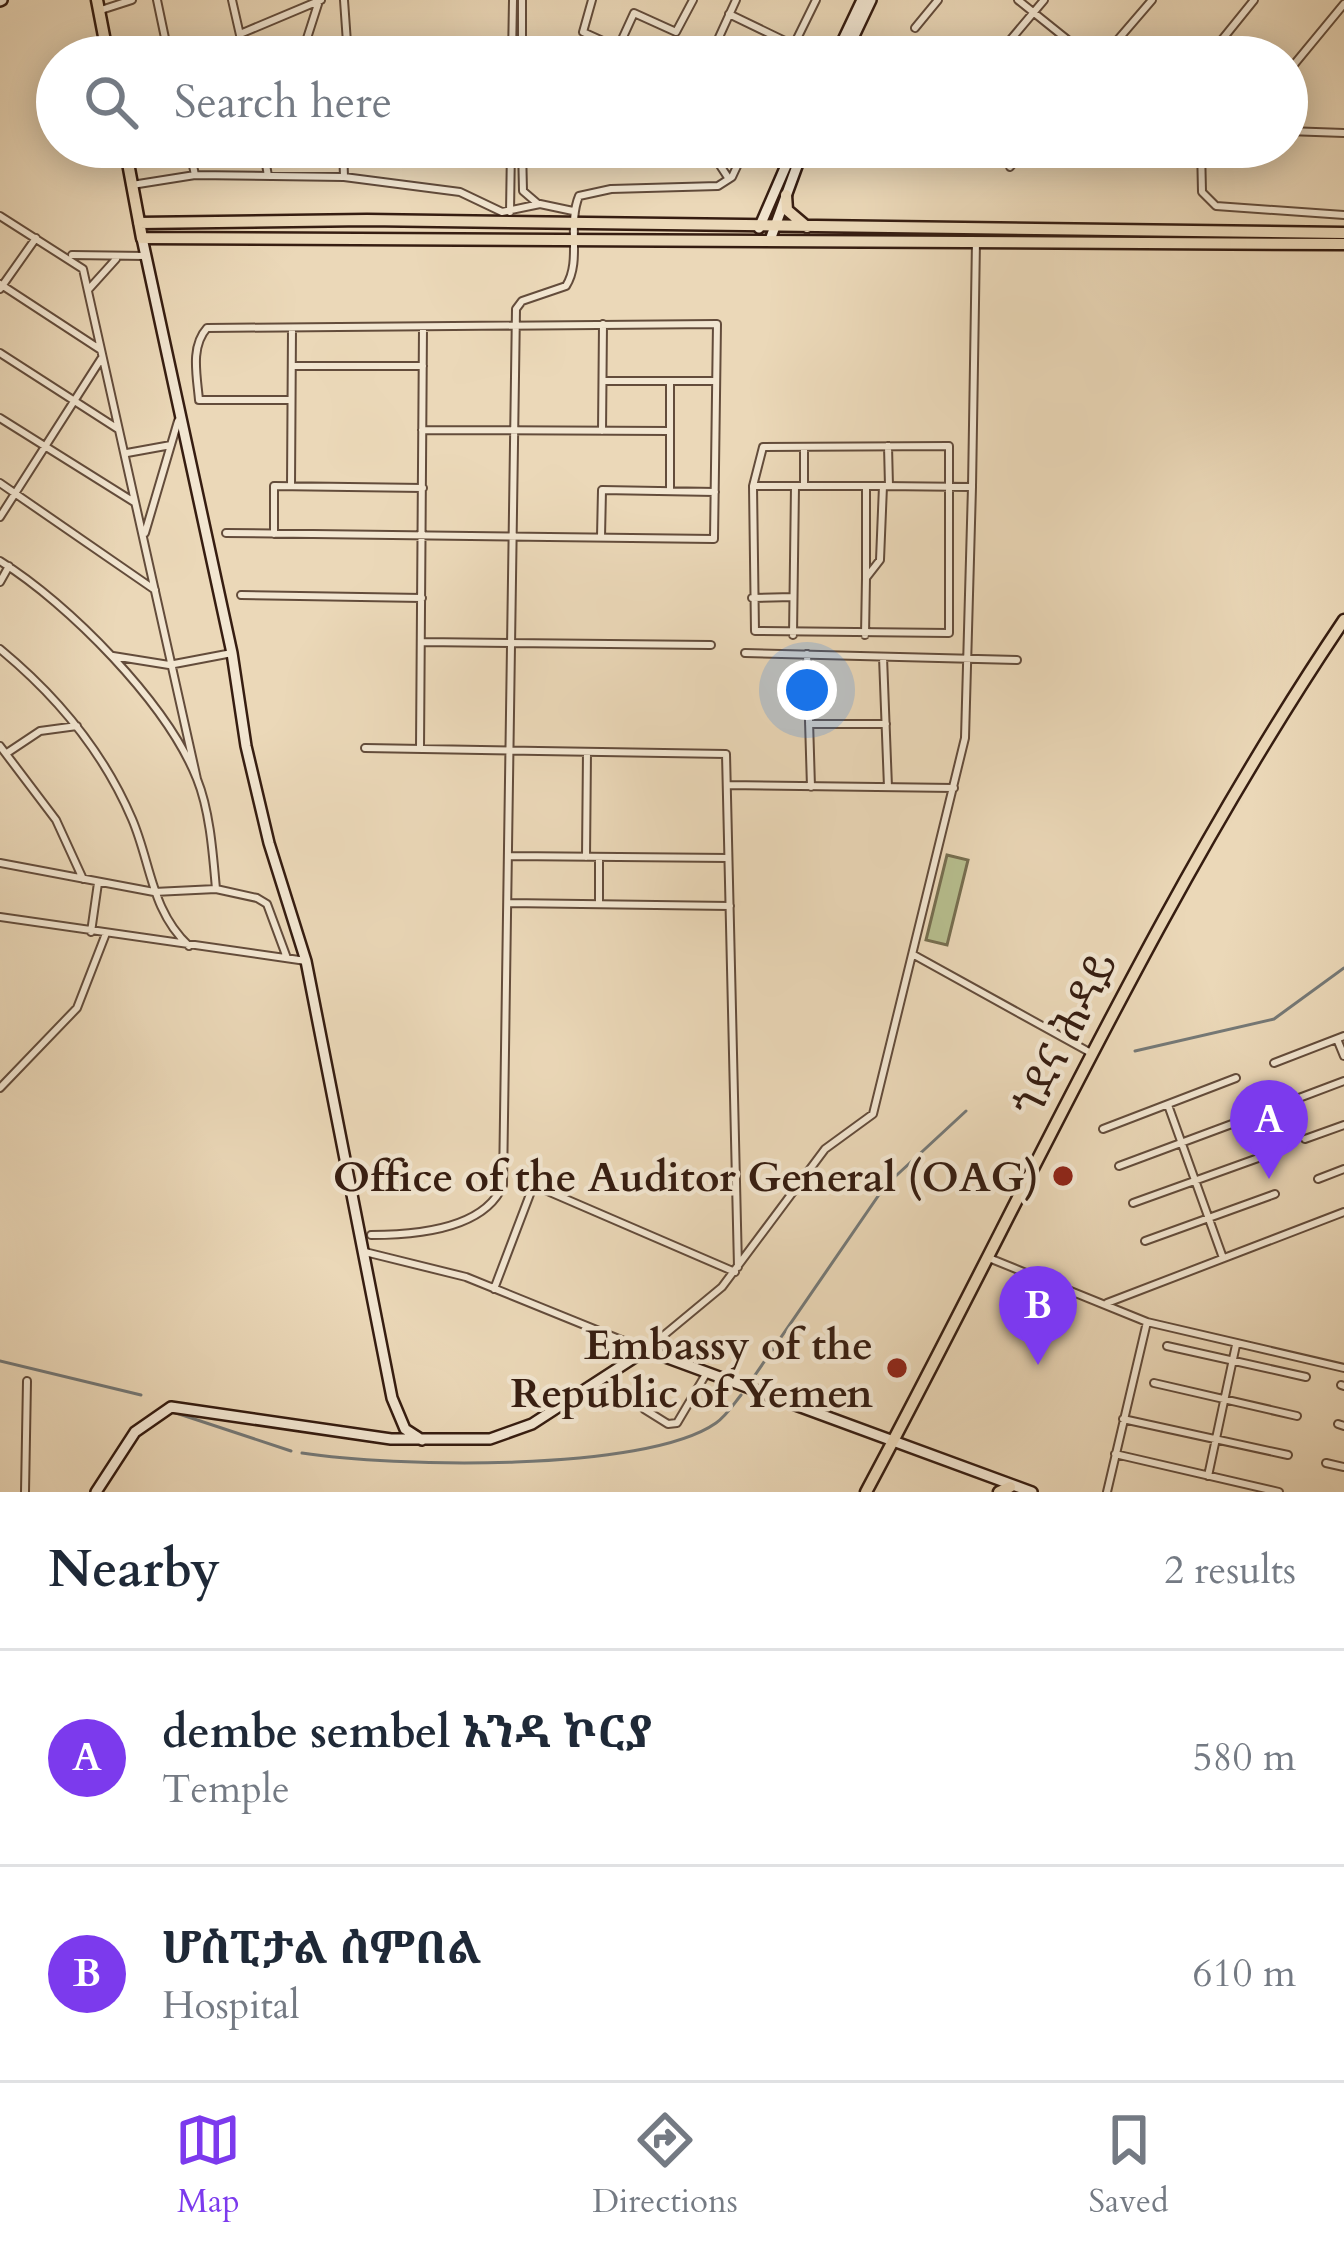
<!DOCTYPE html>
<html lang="en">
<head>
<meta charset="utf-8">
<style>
	:root { --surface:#fff; --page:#f6f6f7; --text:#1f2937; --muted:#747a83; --line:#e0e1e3; --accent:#7c3aed }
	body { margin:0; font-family:Cardo,"Noto Serif Ethiopic",serif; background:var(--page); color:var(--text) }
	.you { position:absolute; left:807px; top:690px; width:42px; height:42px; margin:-30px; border:9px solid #fff; border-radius:50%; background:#1a73e8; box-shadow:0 0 0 18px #1a73e833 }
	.badge { display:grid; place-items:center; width:78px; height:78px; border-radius:50%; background:var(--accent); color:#fff; font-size:39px; font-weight:700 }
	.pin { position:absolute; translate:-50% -99px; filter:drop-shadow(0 3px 6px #0008) }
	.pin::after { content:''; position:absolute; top:63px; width:42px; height:36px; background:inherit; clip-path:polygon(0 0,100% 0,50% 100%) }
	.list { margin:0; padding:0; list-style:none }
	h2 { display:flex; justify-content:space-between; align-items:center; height:156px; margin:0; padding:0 48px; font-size:51px }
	h2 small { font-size:39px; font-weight:400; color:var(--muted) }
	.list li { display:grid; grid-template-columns:78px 1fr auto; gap:36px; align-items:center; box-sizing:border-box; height:216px; padding:0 48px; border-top:3px solid var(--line) }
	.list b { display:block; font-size:45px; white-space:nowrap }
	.list p { margin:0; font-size:39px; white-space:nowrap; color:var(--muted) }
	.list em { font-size:39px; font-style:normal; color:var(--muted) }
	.icon { flex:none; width:66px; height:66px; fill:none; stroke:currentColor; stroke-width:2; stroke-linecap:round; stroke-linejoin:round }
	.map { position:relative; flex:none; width:1344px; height:1492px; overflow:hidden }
	.search { position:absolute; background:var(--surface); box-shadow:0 6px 30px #0003; left:36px; right:36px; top:36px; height:132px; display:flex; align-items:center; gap:30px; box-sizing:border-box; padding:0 42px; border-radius:66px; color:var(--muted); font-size:45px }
	.sheet { height:588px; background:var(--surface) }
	nav { display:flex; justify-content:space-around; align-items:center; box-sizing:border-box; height:168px; border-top:3px solid var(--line); background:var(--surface); font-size:33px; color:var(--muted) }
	nav a { display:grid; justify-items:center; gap:6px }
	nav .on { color:var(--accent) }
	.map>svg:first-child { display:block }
	.green { fill:#b7bf8f; stroke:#766e50; stroke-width:3 }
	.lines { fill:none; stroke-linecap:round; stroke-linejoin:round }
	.stream { stroke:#757977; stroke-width:3 }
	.street-casing { stroke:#634c3b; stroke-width:10 }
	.secondary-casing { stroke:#361d11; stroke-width:14 }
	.primary-casing { stroke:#361d11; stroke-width:15 }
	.street { stroke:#f2e6d1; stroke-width:6 }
	.secondary { stroke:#f2e6d1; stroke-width:9 }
	.primary { stroke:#ebd8b8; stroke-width:10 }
	.poi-dot { fill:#8f2418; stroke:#f2e6d1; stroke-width:4.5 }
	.labels { text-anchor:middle; stroke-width:9; stroke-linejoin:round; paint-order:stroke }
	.street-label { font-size:42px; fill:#361d11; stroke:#f2e6d1 }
	.poi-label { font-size:42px; font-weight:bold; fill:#361d11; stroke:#f2e6d1; text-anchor:end }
</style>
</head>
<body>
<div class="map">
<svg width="1344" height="1492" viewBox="0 0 1344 1492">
	<rect width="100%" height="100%" fill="#ebd8b8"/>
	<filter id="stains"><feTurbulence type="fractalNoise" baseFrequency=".00167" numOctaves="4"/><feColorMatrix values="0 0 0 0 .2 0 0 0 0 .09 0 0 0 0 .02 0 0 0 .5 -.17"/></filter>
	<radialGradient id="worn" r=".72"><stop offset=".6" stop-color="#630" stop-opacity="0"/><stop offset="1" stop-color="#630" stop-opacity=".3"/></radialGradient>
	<!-- green -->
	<path class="green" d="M 947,855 L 968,860 L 947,945 L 926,940 Z"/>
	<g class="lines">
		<!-- stream -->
		<path class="stream" d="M 1135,1051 L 1274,1019 L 1344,968
			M 0,1361 L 141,1395
			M 753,1378 L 885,1186 L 966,1111
			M 173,1412 L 291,1451
			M 302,1453 C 390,1467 645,1473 716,1423 C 726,1416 733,1405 741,1395"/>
		<!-- street casing -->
		<g class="street-casing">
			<path id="street" d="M 157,0 L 169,57
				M 232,0 L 245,57
				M 344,0 L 348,57
				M 592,0 L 583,32 L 638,57
				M 1018,0 L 1089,57
				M 101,10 L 132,0
				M 729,14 L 818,57
				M 915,28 L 938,0
				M 240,34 L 321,0
				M 618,48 L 634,13 L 676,32 L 693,0
				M 301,57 L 318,4
				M 512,57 L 513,0
				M 522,57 L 522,0
				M 595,57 L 596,38
				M 710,57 L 736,0
				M 788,57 L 816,0
				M 996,57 L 1044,0
				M 1103,57 L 1152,0
				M 1208,57 L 1254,0
				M 1287,73 L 1344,4
				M 1287,131 L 1344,133
				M 189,147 L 195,175
				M 263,147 L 268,176
				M 343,147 L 344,177
				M 522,147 L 523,191 L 537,203
				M 708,147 L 729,179
				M 1201,147 L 1202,192 L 1216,206 L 1344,215
				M 1010,167 L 1026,147
				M 132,185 L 195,175 L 344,177 L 460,192 L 502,212 L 540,204 L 573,211
				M 510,212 L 511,147
				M 0,216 L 83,269 L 197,779
				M 72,255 L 146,256
				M 0,284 L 101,350
				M 0,289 L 36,238
				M 88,290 L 116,259
				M 0,353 L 118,429
				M 292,366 L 423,366
				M 603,381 L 716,381
				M 0,418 L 134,502
				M 422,430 L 670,431
				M 602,431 L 603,324
				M 888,446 L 889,486
				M 949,446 L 949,633 L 755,631 L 753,486 L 763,447 Z
				M 804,447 L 804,485
				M 127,453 L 171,445
				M 0,483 L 155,590
				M 291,486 L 292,328
				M 753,486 L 795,486 L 793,635
				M 795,486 L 866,486
				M 670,491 L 670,381
				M 0,517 L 101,359
				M 145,533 L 178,421
				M 226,533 L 714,539 L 717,324 L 207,328 C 190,347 197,376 199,400 L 291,400
				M 274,534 L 274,486 L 423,488
				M 601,537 L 602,490 L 715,492
				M 0,561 C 68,603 167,703 197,779 C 210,811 213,855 216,889
				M 866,578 L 866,486 L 883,486
				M 0,582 L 9,566
				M 241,595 L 422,598
				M 752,598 L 793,597
				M 865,635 L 866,578 L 880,560 L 883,486 L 972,487 L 976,241
				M 421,642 L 711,645
				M 0,649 C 57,696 103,751 132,819 C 151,863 151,911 189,946
				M 745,653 L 1017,660
				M 807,654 L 811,787
				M 113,656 L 169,665 L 232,653
				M 883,657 L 888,787
				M 809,724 L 886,724
				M 0,746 L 56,820 L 83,879
				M 365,748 L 726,754 L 738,1267
				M 420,749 L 423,327
				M 7,753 L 40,731 L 77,726
				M 727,785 L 954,788
				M 510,856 L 728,858
				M 586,857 L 587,752
				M 599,857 L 599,904
				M 0,863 L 154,892 L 216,889 L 257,898 L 267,904 L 287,958
				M 508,903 L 730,906
				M 0,917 L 306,961
				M 91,932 L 98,883
				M 914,955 L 1091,1053
				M 1337,1039 L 1344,1056
				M 1274,1063 L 1344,1036
				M 0,1088 L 77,1008 L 105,936
				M 1291,1101 L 1344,1081
				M 1168,1105 L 1223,1258
				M 1103,1129 L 1236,1078
				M 1305,1139 L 1344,1125
				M 1119,1166 L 1248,1118
				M 1318,1179 L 1344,1169
				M 1133,1203 L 1261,1157
				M 371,1235 C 413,1235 484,1230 503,1185 L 516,309 L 522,301 L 566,286 C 582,261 567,225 579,196 L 611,189 L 718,186 L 732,177 L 746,147
				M 1145,1241 L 1275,1194
				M 365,1252 L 466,1277 L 646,1350 L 722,1287 L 825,1149 L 873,1114 L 965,738 L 972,487
				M 989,1258 L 1147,1322 L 1344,1368
				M 494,1289 L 532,1189 L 538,1187 L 735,1272
				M 1107,1303 L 1344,1212
				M 1167,1346 L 1306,1377
				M 1154,1383 L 1297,1416
				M 1341,1385 L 1344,1386
				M 644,1409 L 668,1424 L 677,1423 L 706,1374
				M 1123,1419 L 1288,1455
				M 1338,1424 L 1344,1426
				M 1115,1454 L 1279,1492
				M 1326,1463 L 1344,1467
				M 1208,1476 L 1236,1345
				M 25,1492 L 27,1381
				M 1107,1492 L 1147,1322"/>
		</g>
		<!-- secondary casing -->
		<g class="secondary-casing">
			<path id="secondary" d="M 0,1 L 2,0
				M 835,57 L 862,0
				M 844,57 L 871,0
				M 759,228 L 794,147
				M 142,238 L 232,653 L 246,746 L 269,843 L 306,961 L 392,1398 L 405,1429 L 422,1440
				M 770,240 L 804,147
				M 96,1492 L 135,1432 L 171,1407 L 391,1439 L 490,1439 L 532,1424 L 646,1350 L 1032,1492"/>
		</g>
		<!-- primary casing -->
		<g class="primary-casing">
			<path id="primary" d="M 97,0 L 108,57
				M 125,147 L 142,238 L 1344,244
				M 786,195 L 787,210 L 807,227
				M 139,223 L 367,220 L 1344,233
				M 866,1492 C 1023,1199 1158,896 1344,620
				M 999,1492 L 1010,1487"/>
		</g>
		<!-- street -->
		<use href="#street" class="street"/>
		<!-- secondary -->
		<use href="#secondary" class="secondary"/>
		<!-- primary -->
		<use href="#primary" class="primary"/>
	</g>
	<!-- markers -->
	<g class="poi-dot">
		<circle cx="1063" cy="1176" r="12"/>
		<circle cx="897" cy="1368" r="12"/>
	</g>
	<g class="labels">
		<!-- street labels -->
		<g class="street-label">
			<text transform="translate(1064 1034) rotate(-63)" y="15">ጎደና ሕዳይ</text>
		</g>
		<!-- poi labels -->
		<g class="poi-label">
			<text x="1039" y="1191">Office of the Auditor General (OAG)</text>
			<text x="873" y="1359">Embassy of the<tspan x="873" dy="48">Republic of Yemen</tspan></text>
		</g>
	</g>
	<rect width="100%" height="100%" filter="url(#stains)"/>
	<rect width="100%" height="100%" fill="url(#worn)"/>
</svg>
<div class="you"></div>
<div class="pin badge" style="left:1269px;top:1179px">A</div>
<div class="pin badge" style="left:1038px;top:1365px">B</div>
<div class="search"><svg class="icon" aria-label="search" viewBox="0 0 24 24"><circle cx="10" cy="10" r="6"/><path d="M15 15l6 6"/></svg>Search here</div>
</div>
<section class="sheet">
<h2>Nearby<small>2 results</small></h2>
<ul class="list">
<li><span class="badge">A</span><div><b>dembe sembel አንዳ ኮርያ</b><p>Temple</p></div><em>580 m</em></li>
<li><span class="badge">B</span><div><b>ሆስፒታል ሰምበል</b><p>Hospital</p></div><em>610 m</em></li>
</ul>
</section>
<nav>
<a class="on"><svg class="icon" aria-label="map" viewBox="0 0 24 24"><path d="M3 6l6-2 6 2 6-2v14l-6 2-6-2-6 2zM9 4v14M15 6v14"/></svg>Map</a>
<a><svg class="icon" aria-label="directions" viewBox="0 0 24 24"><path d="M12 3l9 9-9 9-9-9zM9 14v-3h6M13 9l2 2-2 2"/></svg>Directions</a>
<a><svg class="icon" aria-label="saved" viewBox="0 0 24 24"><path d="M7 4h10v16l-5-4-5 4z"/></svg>Saved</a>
</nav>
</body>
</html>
